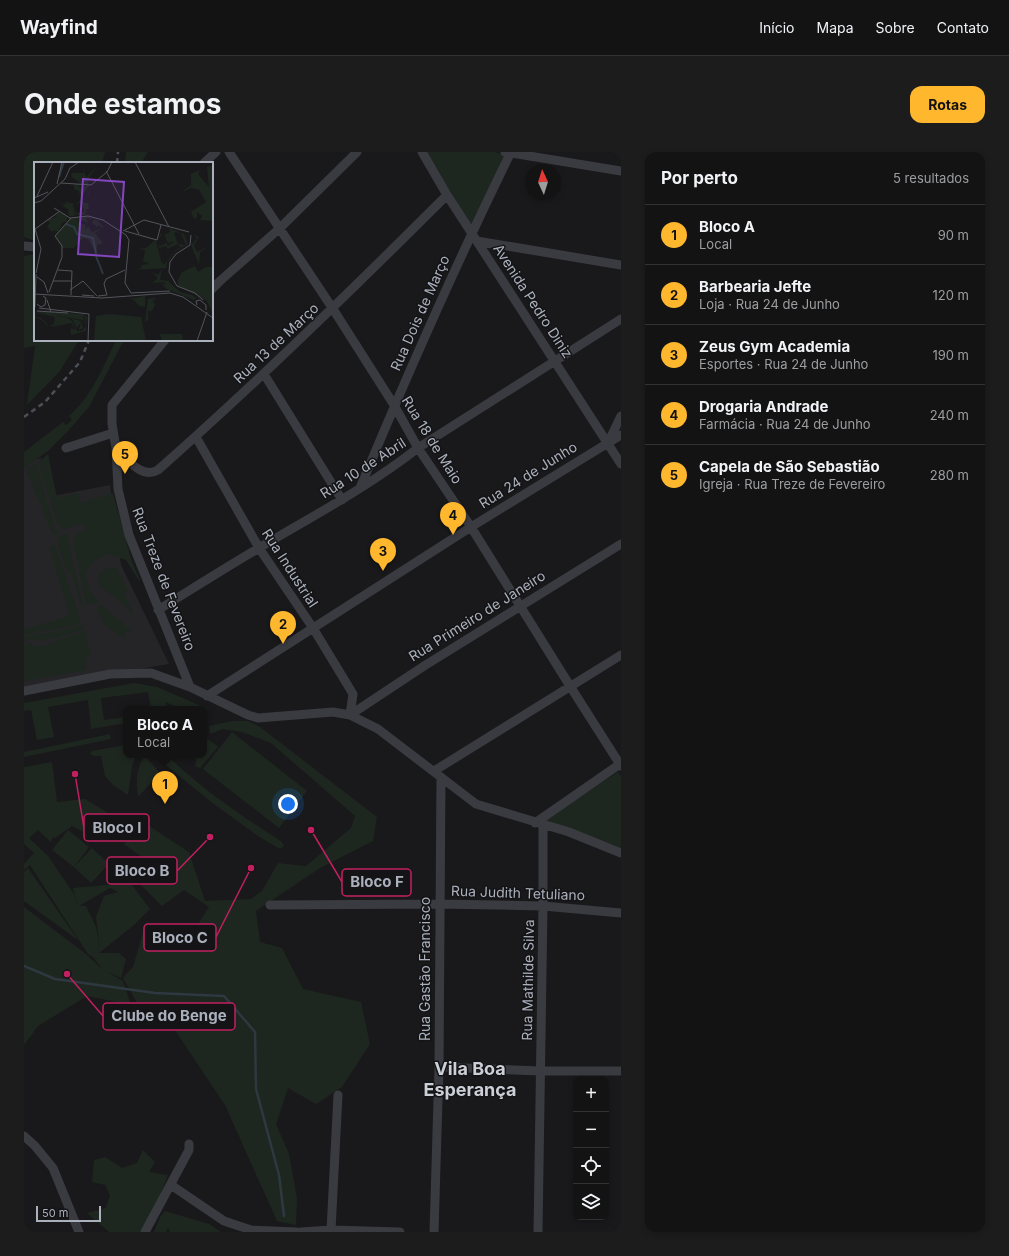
<!DOCTYPE html>
<html lang="pt">
<head>
<meta charset="utf-8">
<style>
	:root { --surface:#131314; --page:#1c1c1d; --text:#f1f3f6; --muted:#9d9ea0; --line:#323234; --accent:#ffb72d }
	body { margin:0; font-family:Inter,sans-serif; background:var(--page); color:var(--text) }
	.controls { position:absolute; right:12px; bottom:12px; display:grid; overflow:hidden; border-radius:8px; box-shadow:0 2px 6px #0003 }
	.controls button { width:36px; height:36px; display:grid; place-items:center; padding:0; border:0; border-bottom:1px solid var(--line); background:var(--surface); color:var(--text); font:20px sans-serif }
	.compass { position:absolute; left:501px; top:12px; width:36px; height:36px; border-radius:50%; background:var(--surface); box-shadow:0 2px 6px #0003; rotate:356deg }
	.scale { position:absolute; left:12px; bottom:10px; width:65px; box-sizing:border-box; padding-left:4px; border:2px solid #aab0bc; border-top:0; font-size:11px; line-height:14px; white-space:nowrap; color:#aab0bc; -webkit-text-stroke:3px #141416; paint-order:stroke }
	.you { position:absolute; left:264px; top:652px; width:14px; height:14px; margin:-10px; border:3px solid #fff; border-radius:50%; background:#1a73e8; box-shadow:0 0 0 6px #1a73e833 }
	.badge { display:grid; place-items:center; width:26px; height:26px; border-radius:50%; background:var(--accent); color:#111; font-size:13px; font-weight:700 }
	.pin { position:absolute; translate:-50% -33px; filter:drop-shadow(0 1px 2px #0008) }
	.pin::after { content:''; position:absolute; top:21px; width:14px; height:12px; background:inherit; clip-path:polygon(0 0,100% 0,50% 100%) }
	.popup { position:absolute; left:99px; top:554px; width:84px; height:52px; box-sizing:border-box; display:grid; place-content:center; border-radius:8px; background:var(--surface); filter:drop-shadow(0 1px 3px #0005); font-size:13px; white-space:nowrap; color:var(--muted) }
	.popup b { font-size:15px; color:var(--text) }
	.popup::after { content:''; position:absolute; left:50%; top:100%; margin-left:-8px; border:8px solid transparent; border-top-color:var(--surface) }
	.list { margin:0; padding:0; list-style:none }
	h2 { display:flex; justify-content:space-between; align-items:center; height:52px; margin:0; padding:0 16px; font-size:17px }
	h2 small { font-size:13px; font-weight:400; color:var(--muted) }
	.list li { display:grid; grid-template-columns:26px 1fr auto; gap:12px; align-items:center; box-sizing:border-box; height:60px; padding:0 16px; border-top:1px solid var(--line) }
	.list b { display:block; font-size:15px; white-space:nowrap }
	.list p { margin:0; font-size:13px; white-space:nowrap; color:var(--muted) }
	.list em { font-size:13px; font-style:normal; color:var(--muted) }
	.icon { flex:none; width:22px; height:22px; fill:none; stroke:currentColor; stroke-width:2; stroke-linecap:round; stroke-linejoin:round }
	.map { position:relative; flex:none; width:597px; height:1080px; overflow:hidden; border-radius:12px }
	header { display:flex; align-items:center; gap:24px; box-sizing:border-box; height:56px; padding:0 20px; background:var(--surface); border-bottom:1px solid var(--line) }
	header strong { font-size:19px }
	nav { display:flex; gap:22px; margin-inline-start:auto; font-size:14px }
	.intro { display:flex; align-items:center; justify-content:space-between; box-sizing:border-box; height:96px; padding:0 24px }
	h1 { margin:0; font-size:28px }
	.button { padding:10px 18px; border-radius:12px; background:var(--accent); color:#111; font-size:14px; font-weight:700 }
	main { display:flex; gap:24px; padding:0 24px }
	aside { flex:1; background:var(--surface); border-radius:12px; box-shadow:0 2px 6px #0003 }
	.map>svg:first-child { display:block }
	.built { fill:#252528 }
	.green { fill:#1e271f; fill-rule:evenodd }
	.lines { fill:none; stroke-linecap:round; stroke-linejoin:round }
	.stream { stroke:#2d3841; stroke-width:2.5 }
	.minor { stroke:#393b41; stroke-width:9 }
	.rail { stroke:#4c4f56; stroke-width:2.5; stroke-dasharray:5 4; stroke-linecap:butt }
	.labels { text-anchor:middle; stroke-width:3; stroke-linejoin:round; paint-order:stroke }
	.street-label { font-size:14px; fill:#aab0bc; stroke:#141416 }
	.district-label { font-size:18px; font-weight:bold; fill:#cbcfd7; stroke:#141416 }
	.inset-river { fill:none; stroke:#2d3841; stroke-width:2 }
	.inset-road { fill:none; stroke:#53555b; stroke-width:1 }
	.view { fill:#8446be; fill-opacity:0.15; stroke:#8446be; stroke-width:2 }
	.inset-edge { fill:none; stroke:#aab0bc; stroke-width:2 }
	.leader { fill:none; stroke:#c12060; stroke-width:1.5 }
	.callout-dot { fill:#c12060; stroke:#141416; stroke-width:1.5 }
	.callout { fill:#141416; stroke:#c12060; stroke-width:1.5 }
	.callout-label { font-size:15px; text-anchor:middle; font-weight:bold; fill:#aab0bc }
</style>
</head>
<body>
<header>
<strong>Wayfind</strong>
<nav><a>Início</a><a>Mapa</a><a>Sobre</a><a>Contato</a></nav>
</header>
<div class="intro"><h1>Onde estamos</h1><a class="button">Rotas</a></div>
<main>
<div class="map">
<svg width="597" height="1080" viewBox="0 0 597 1080">
	<rect width="100%" height="100%" fill="#19191b"/>
	<!-- built -->
	<path class="built" d="M 17,306 L 29,344 L 86,333 L 97,413 L 145,512 L 0,536 L 0,311 Z"/>
	<!-- green -->
	<path class="green" d="M 0,0 L 81,0 L 78,11 L 11,11 L 11,89 L 0,85 Z
		M 102,0 L 124,0 L 117,11 L 101,11 Z
		M 401,0 L 469,0 L 482,2 L 448,75 Z
		M 11,102 L 11,188 L 55,188 L 36,219 L 3,253 L 11,194 L 0,196 L 0,104 Z
		M 92,188 L 100,188 L 65,255 L 44,279 L 24,299 L 0,316 L 0,300 L 39,270 L 42,273 L 48,268 L 45,264 C 67,245 80,214 92,188 Z
		M 24,302 L 33,346 L 54,341 L 57,351 L 89,341 L 108,410 L 116,428 L 115,429 L 102,408 L 84,402 L 71,408 L 61,421 L 66,439 L 75,450 L 62,453 L 49,387 L 55,380 L 61,379 L 59,372 L 39,377 L 33,372 L 14,311 Z
		M 12,311 L 33,383 L 29,383 L 2,318 Z
		M 43,382 L 59,455 L 57,455 L 47,419 L 43,420 L 32,386 Z
		M 31,393 L 57,469 L 53,473 L 0,483 L 0,477 L 46,464 L 25,395 Z
		M 92,416 L 104,439 L 100,442 L 110,463 L 96,449 L 76,435 L 74,429 L 75,422 L 81,417 Z
		M 76,452 L 108,479 L 99,481 L 103,487 C 85,477 78,476 73,454 Z
		M 60,473 L 59,478 C 41,483 23,491 3,487 L 0,491 L 0,485 L 35,479 Z
		M 61,479 L 67,504 L 61,506 L 62,518 L 0,529 L 0,495 L 5,490 L 12,495 L 21,494 L 37,487 Z
		M 110,531 L 133,535 L 184,557 L 155,557 L 142,550 L 143,557 L 127,557 L 124,540 L 77,546 L 80,568 L 102,565 L 102,571 L 67,577 L 64,548 L 24,555 L 30,585 L 13,588 L 7,558 L 0,559 L 0,551 Z
		M 208,569 L 224,569 L 236,575 L 353,665 L 349,689 L 296,716 L 232,759 L 236,790 L 258,796 L 279,837 L 337,850 L 346,892 L 318,935 L 292,952 L 264,936 L 252,972 L 265,1002 L 273,1046 L 272,1073 L 253,1069 L 201,953 L 139,860 L 115,854 L 99,826 L 109,815 L 121,774 L 162,791 L 185,755 L 160,738 L 138,754 L 108,724 L 107,732 L 126,757 L 110,773 L 75,801 L 95,801 L 102,807 L 97,826 L 82,819 L 99,829 L 107,853 L 63,844 L 14,874 L 0,893 L 0,755 L 62,802 L 79,818 L 69,805 L 64,802 L 6,713 L 0,718 L 0,712 L 10,701 L 0,692 L 0,615 L 28,610 L 33,650 L 61,647 L 86,662 C 85,672 77,678 69,685 L 48,674 L 31,686 L 29,685 L 27,690 L 14,678 L 5,686 L 24,704 L 50,742 L 54,754 L 49,736 C 66,734 97,735 108,721 C 112,716 115,710 118,705 L 100,692 L 116,668 L 165,700 L 181,749 L 227,747 L 238,739 L 254,711 L 282,714 L 327,676 L 331,664 L 247,591 L 218,580 L 199,577 L 186,582 L 185,574 ZM 86,736 L 94,740 L 80,744 L 72,765 L 76,800 L 72,775 L 62,754 L 55,754 Z
		M 208,580 L 283,639 L 255,676 L 179,617 Z
		M 86,582 L 87,587 L 0,605 L 0,600 Z
		M 180,584 L 194,595 L 176,616 L 171,614 L 173,603 L 180,603 Z
		M 102,593 L 102,603 L 112,603 L 108,615 L 104,643 L 89,633 L 81,624 L 77,604 L 70,604 L 66,602 L 68,599 Z
		M 133,603 L 143,603 C 177,637 218,664 258,690 L 260,694 L 258,696 L 254,696 L 234,684 L 187,650 L 143,614 Z
		M 121,604 L 136,621 L 114,645 C 112,631 112,615 121,604 Z
		M 594,620 L 597,624 L 597,699 L 521,671 L 521,666 Z
		M 44,678 L 65,695 L 50,715 L 28,698 Z
		M 68,696 L 85,712 L 67,731 L 50,715 Z
		M 4,716 L 54,788 L 0,749 L 0,720 Z
		M 119,998 L 131,1010 L 125,1020 L 144,1023 L 124,1073 L 117,1080 L 85,1080 L 63,1061 L 82,1056 L 86,1043 L 81,1033 L 68,1030 L 70,1008 L 81,1005 L 98,1016 L 113,1011 Z
		M 141,1059 L 185,1072 L 197,1080 L 146,1080 L 144,1075 L 142,1080 L 130,1080 L 136,1065 Z"/>
	<g class="lines">
		<!-- stream -->
		<path class="stream" d="M 0,814 L 31,827 L 131,841 L 200,844 L 231,880 L 232,937 L 255,1023 L 260,1064"/>
		<!-- minor -->
		<path class="minor" d="M 205,0 L 309,157 L 370,253 L 394,296 L 447,375 L 546,534 L 597,614
			M 398,0 L 423,43 L 597,312
			M 481,0 L 597,19
			M 180,11 L 192,0
			M 453,89 L 597,113
			M 0,94 L 11,95
			M 188,137 L 196,129 L 256,76 L 333,0
			M 141,188 L 88,253 L 88,272 L 92,296 L 94,337 L 105,383 L 166,535
			M 240,222 L 318,348
			M 172,285 L 235,396 L 289,476 L 329,542 L 326,563
			M 584,291 L 597,264
			M 42,296 L 89,281
			M 92,296 C 102,306 118,328 134,318 C 234,230 329,137 423,43
			M 336,336 C 383,223 433,110 487,0
			M 134,458 C 168,437 201,416 235,396 C 289,364 344,335 394,296 L 597,167
			M 0,539 L 86,522 L 127,521 L 166,535 L 224,563 L 234,566 L 309,560 L 326,563 L 354,577 L 452,652 L 545,680 L 597,701
			M 183,544 L 447,375 L 597,283
			M 326,563 L 400,514 L 597,392
			M 410,619 L 597,503
			M 511,671 L 596,612
			M 246,753 L 415,752 L 519,754 L 597,761
			M 415,915 L 516,919 L 597,919
			M 0,984 L 11,994 L 29,1016 L 55,1080
			M 147,1033 L 200,1069 L 227,1078 L 273,1080
			M 307,1078 L 314,943
			M 121,1080 L 165,998 L 165,992
			M 277,1080 L 307,1078 L 376,1080
			M 410,1080 L 415,915 L 417,625
			M 514,1080 L 519,754 L 519,672"/>
		<!-- rail -->
		<path class="rail" d="M 93,11 L 94,0
			M 0,265 L 21,250 L 56,210 L 65,188"/>
	</g>
	<g class="labels">
		<!-- street labels -->
		<g class="street-label">
			<text transform="translate(509 149) rotate(57)" y="5">Avenida Pedro Diniz</text>
			<text transform="translate(396 161) rotate(-66)" y="5">Rua Dois de Março</text>
			<text transform="translate(252 191) rotate(-43)" y="5">Rua 13 de Março</text>
			<text transform="translate(408 288) rotate(58)" y="5">Rua 18 de Maio</text>
			<text transform="translate(339 316) rotate(-33)" y="5">Rua 10 de Abril</text>
			<text transform="translate(504 323) rotate(-32)" y="5">Rua 24 de Junho</text>
			<text transform="translate(266 416) rotate(57)" y="5">Rua Industrial</text>
			<text transform="translate(140 427) rotate(69)" y="5">Rua Treze de Fevereiro</text>
			<text transform="translate(453 464) rotate(-32)" y="5">Rua Primeiro de Janeiro</text>
			<text transform="translate(494 741) rotate(2)" y="5">Rua Judith Tetuliano</text>
			<text transform="translate(401 817) rotate(-90)" y="5">Rua Gastão Francisco</text>
			<text transform="translate(504 828) rotate(-89)" y="5">Rua Mathilde Silva</text>
		</g>
		<!-- district labels -->
		<g class="district-label">
			<text x="446" y="923">Vila Boa<tspan x="446" dy="21">Esperança</tspan></text>
		</g>
	</g>
	<!-- overview -->
	<g transform="translate(10 10)">
		<rect width="179" height="179" fill="#19191b"/>
		<path d="M 64,3 L 56,14 L 54,22 L 48,23 L 37,14 L 38,11 L 50,11 L 50,5 L 51,13 L 53,15 ZM 179,3 L 179,59 L 166,58 L 168,54 L 163,50 L 163,56 L 160,57 L 157,50 L 172,40 L 165,28 L 158,26 L 149,29 L 157,23 L 157,12 L 166,8 L 164,12 L 175,25 L 173,5 ZM 40,23 L 45,23 L 46,26 L 55,23 L 48,35 L 49,31 L 44,33 L 46,30 L 40,27 ZM 57,26 L 55,31 L 49,38 L 50,41 L 54,41 L 55,47 L 51,47 L 54,52 L 52,49 L 51,53 L 41,52 L 40,43 L 42,51 L 50,50 L 48,39 L 43,42 L 39,42 L 41,54 L 35,54 L 34,47 L 28,44 L 33,41 L 25,42 L 32,40 L 41,42 L 51,36 ZM 26,50 L 33,55 L 33,59 L 28,61 L 26,67 L 24,65 L 25,69 L 20,69 L 22,67 L 18,70 L 13,64 L 16,61 L 13,58 L 22,55 L 21,54 ZM 54,55 L 59,57 L 52,56 L 54,62 L 51,59 L 45,59 L 47,56 L 44,56 L 44,60 L 52,63 L 51,68 L 54,64 L 58,70 L 68,66 L 62,59 L 66,63 L 63,65 L 58,61 L 59,58 L 63,58 L 70,65 L 61,71 L 69,81 L 63,83 L 63,93 L 54,77 L 49,76 L 40,86 L 28,86 L 21,74 L 37,56 ZM 135,66 L 150,72 L 154,82 L 141,89 L 135,98 L 134,98 L 141,88 L 147,85 L 143,82 L 134,87 L 132,84 L 126,86 L 128,95 L 124,80 L 126,84 L 132,81 L 128,73 L 124,77 L 127,71 L 134,84 L 141,79 L 134,81 L 130,73 L 136,70 ZM 142,70 L 147,71 L 152,83 L 144,82 L 140,71 ZM 159,72 L 165,75 L 160,83 L 163,90 L 175,84 L 166,90 L 165,102 L 157,83 L 163,76 ZM 121,78 L 122,79 L 128,103 L 128,99 L 130,103 L 132,100 L 133,100 L 132,106 L 99,108 L 106,107 L 108,103 L 116,102 L 109,99 L 111,88 L 103,87 L 112,86 ZM 161,104 L 164,110 L 172,105 L 179,105 L 179,152 L 173,139 L 144,124 L 144,118 L 148,110 ZM 128,107 L 126,118 L 134,119 L 146,130 L 158,133 L 162,136 L 160,138 L 133,127 L 127,121 L 132,123 L 130,120 L 118,121 L 124,116 L 118,110 L 124,113 ZM 111,134 L 111,145 L 105,144 L 100,138 L 95,137 ZM 121,136 L 121,139 L 118,138 L 121,143 L 118,149 L 114,149 L 114,158 L 111,160 L 114,137 ZM 0,149 L 50,152 L 53,155 L 53,172 L 53,162 L 50,153 L 49,155 L 52,162 L 52,169 L 37,173 L 37,166 L 42,168 L 37,161 L 18,165 L 33,156 L 38,159 L 43,169 L 48,169 L 52,164 L 49,158 ZM 0,150 L 10,151 L 24,153 L 25,155 L 27,154 L 47,159 L 49,166 L 45,168 L 47,160 L 43,166 L 38,157 L 33,156 L 19,164 L 15,164 L 13,163 L 6,157 L 0,155 L 0,154 L 7,156 L 15,164 L 20,162 L 21,155 ZM 75,152 L 107,155 L 112,179 L 60,179 L 62,154 ZM 126,172 L 148,172 L 149,179 L 128,179 Z" fill="#1e271f" fill-rule="evenodd"/>
		<path class="inset-river" d="M 25,15 L 30,0M 32,62 L 40,65 L 43,72 L 59,76 L 62,92M 62,94 L 69,112"/>
		<path class="inset-road" d="M 101,0 L 135,65M 72,9 L 105,72M 27,21 L 57,23 L 73,10 L 78,0M 23,22 L 28,0M 3,34 L 19,0M 0,36 L 14,30M 0,41 L 7,39 L 31,17 L 36,6 L 45,0M 20,46 L 36,56 L 54,54 L 69,58 L 92,73 L 95,78 L 91,121 L 97,131 L 136,129M 89,69 L 110,58 L 155,70M 91,69 L 123,78 L 127,63M 157,73 L 156,83 L 142,92 L 136,100 L 135,110 L 143,124 L 161,131 L 169,138M 24,108 L 38,109 L 37,133M 2,111 L 7,87 L 1,67 L 26,49M 3,115 L 10,120 L 14,131M 19,119 L 37,119M 36,128 L 49,119 L 63,134M 15,130 L 28,95 L 28,84 L 21,74 L 37,56M 0,132 L 68,136 L 136,131 L 149,135 L 179,156M 48,133 L 60,134M 64,134 L 73,133 L 70,122 L 72,117 L 91,108M 13,138 L 17,150M 3,142 L 7,145 L 11,143 L 12,136 L 9,134M 163,143 L 162,139 L 166,138 L 172,143 L 172,148M 1,145 L 2,112M 5,146 L 55,152M 3,149 L 34,151M 54,179 L 55,152M 163,179 L 173,150"/>
		<path class="view" d="M 49,17 L 90,20 L 85,95 L 44,92 Z"/>
		<rect width="179" height="179" class="inset-edge"/>
	</g>
	<!-- callouts -->
	<path class="leader" d="M51 622L60 676M186 685L153 719M287 678L318 730M227 716L192 785M43 822L79 864"/>
	<g class="callout-dot">
		<circle cx="51" cy="622" r="4"/>
		<circle cx="186" cy="685" r="4"/>
		<circle cx="287" cy="678" r="4"/>
		<circle cx="227" cy="716" r="4"/>
		<circle cx="43" cy="822" r="4"/>
	</g>
	<g class="callout">
		<rect x="60" y="662" width="65" height="27" rx="4"/>
		<rect x="83" y="705" width="70" height="27" rx="4"/>
		<rect x="318" y="717" width="69" height="27" rx="4"/>
		<rect x="120" y="772" width="72" height="27" rx="4"/>
		<rect x="79" y="851" width="132" height="27" rx="4"/>
	</g>
	<g class="callout-label">
		<text x="93" y="681">Bloco I</text>
		<text x="118" y="724">Bloco B</text>
		<text x="353" y="735">Bloco F</text>
		<text x="156" y="791">Bloco C</text>
		<text x="145" y="869">Clube do Benge</text>
	</g>
</svg>
<div class="controls">
<button>+</button>
<button>−</button>
<button><svg class="icon" aria-label="locate" viewBox="0 0 24 24"><circle cx="12" cy="12" r="6"/><path d="M12 2v4M12 18v4M2 12h4M18 12h4"/></svg></button>
<button><svg class="icon" aria-label="layers" viewBox="0 0 24 24"><path d="M12 4l9 5-9 5-9-5zM3 14l9 5 9-5"/></svg></button>
</div>
<svg class="compass" viewBox="-18 -18 36 36"><path d="M0-13l5 13h-10z" fill="#e53935"/><path d="M0 13l5-13h-10z" fill="#9d9ea0"/></svg>
<div class="scale">50 m</div>
<div class="you"></div>
<div class="pin badge" style="left:141px;top:652px">1</div>
<div class="popup"><b>Bloco A</b>Local</div>
<div class="pin badge" style="left:259px;top:492px">2</div>
<div class="pin badge" style="left:359px;top:419px">3</div>
<div class="pin badge" style="left:429px;top:383px">4</div>
<div class="pin badge" style="left:101px;top:322px">5</div>
</div>
<aside>
<h2>Por perto<small>5 resultados</small></h2>
<ul class="list">
<li><span class="badge">1</span><div><b>Bloco A</b><p>Local</p></div><em>90 m</em></li>
<li><span class="badge">2</span><div><b>Barbearia Jefte</b><p>Loja · Rua 24 de Junho</p></div><em>120 m</em></li>
<li><span class="badge">3</span><div><b>Zeus Gym Academia</b><p>Esportes · Rua 24 de Junho</p></div><em>190 m</em></li>
<li><span class="badge">4</span><div><b>Drogaria Andrade</b><p>Farmácia · Rua 24 de Junho</p></div><em>240 m</em></li>
<li><span class="badge">5</span><div><b>Capela de São Sebastião</b><p>Igreja · Rua Treze de Fevereiro</p></div><em>280 m</em></li>
</ul>
</aside>
</main>
</body>
</html>
